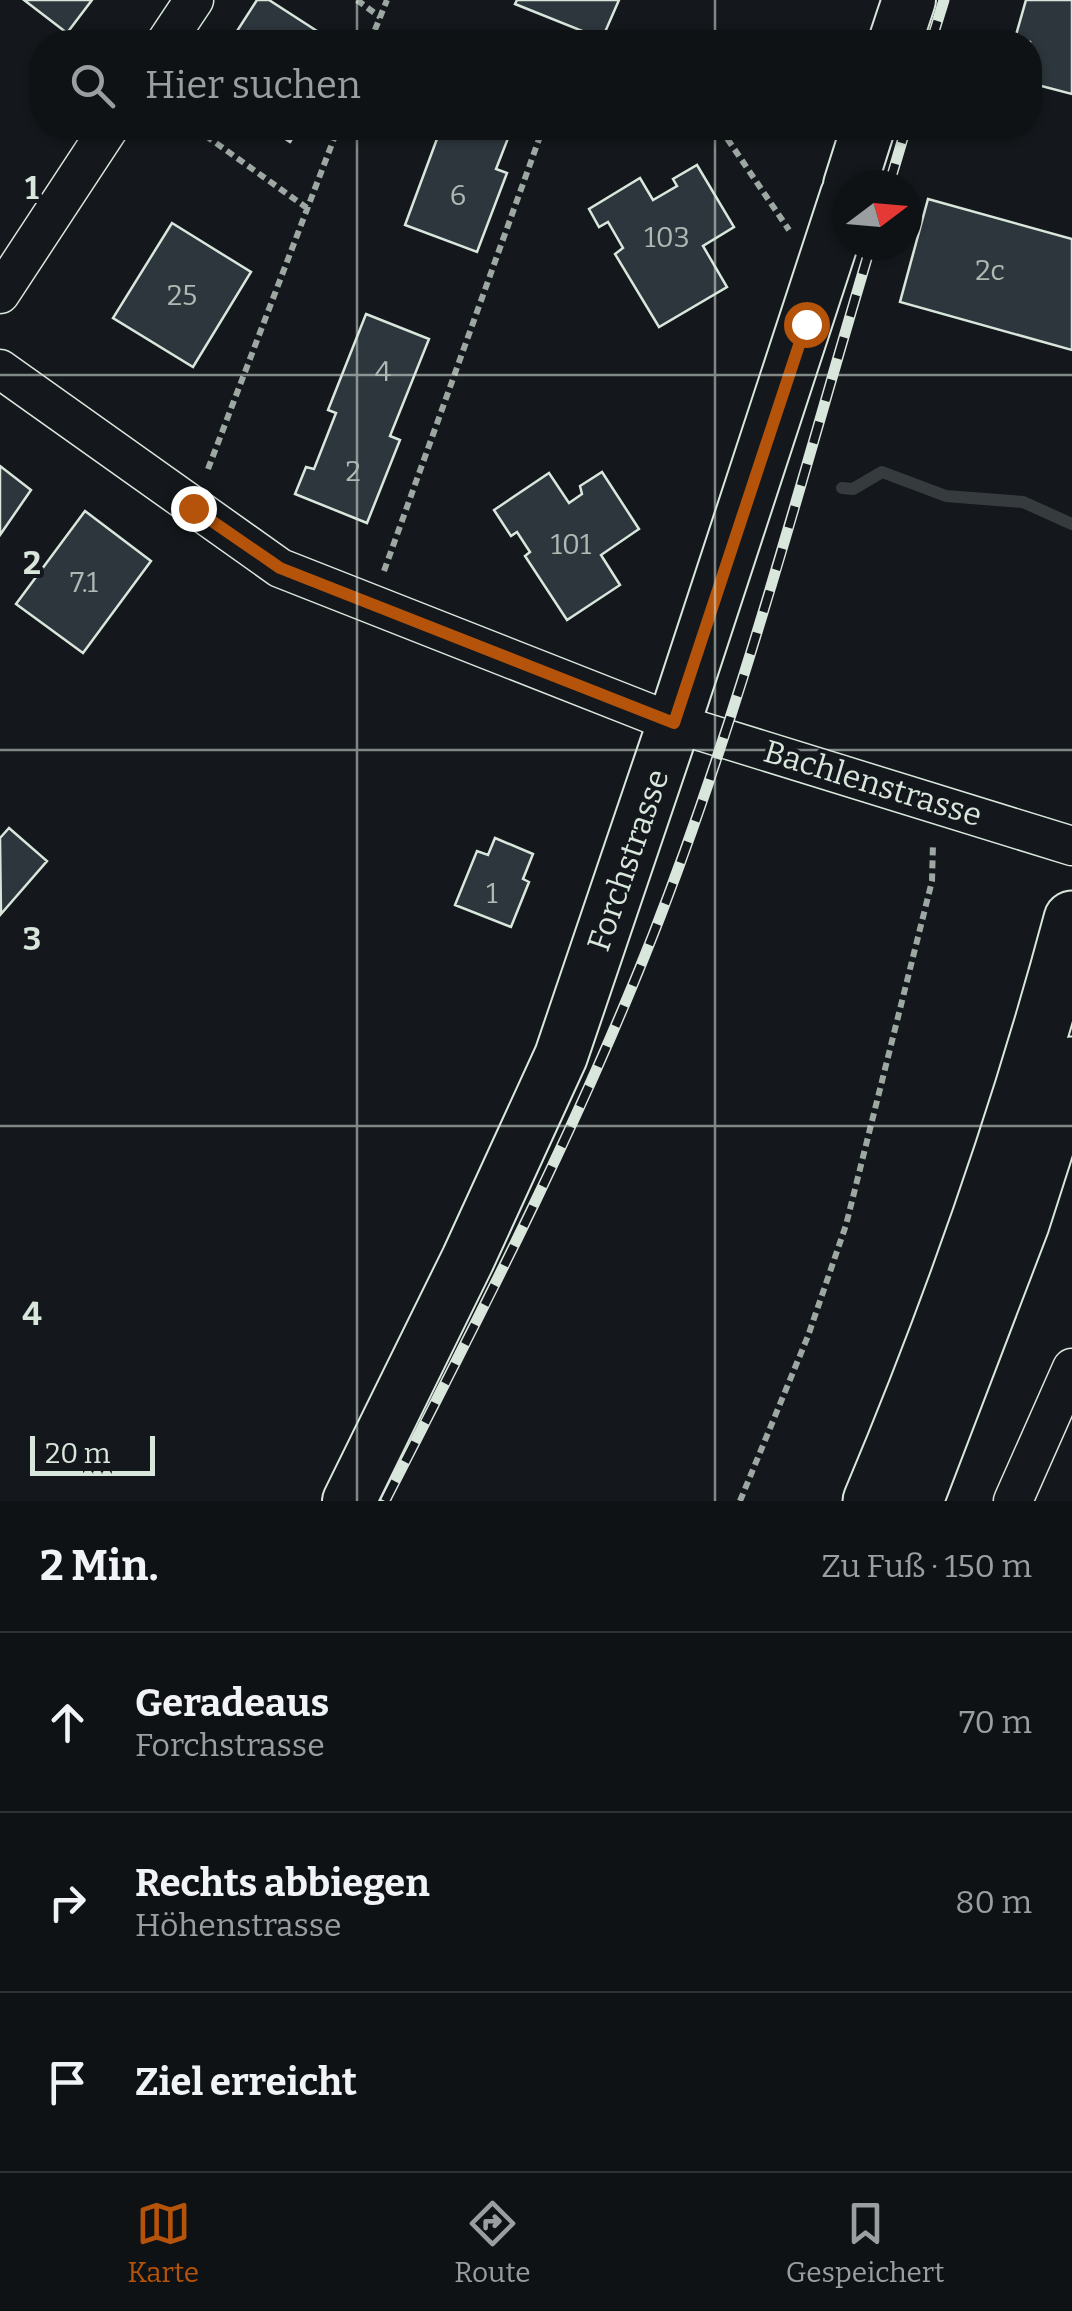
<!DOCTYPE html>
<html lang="de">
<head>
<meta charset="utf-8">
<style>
	:root { --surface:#0f1215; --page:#181b1e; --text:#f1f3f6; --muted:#9b9ea0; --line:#2f3234; --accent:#b45309 }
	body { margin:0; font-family:Bitter,serif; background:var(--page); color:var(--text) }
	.compass { position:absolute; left:832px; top:170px; width:90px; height:90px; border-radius:50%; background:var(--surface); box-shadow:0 2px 8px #0004; rotate:74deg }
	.scale { position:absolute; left:30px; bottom:25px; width:125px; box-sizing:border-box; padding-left:10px; border:5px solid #d8e6dc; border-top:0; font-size:28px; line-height:35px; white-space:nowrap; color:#d8e6dc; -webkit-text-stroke:8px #14181c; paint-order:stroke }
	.stop { position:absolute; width:30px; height:30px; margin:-22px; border:8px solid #b45309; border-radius:50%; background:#fff }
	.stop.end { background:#b45309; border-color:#fff; box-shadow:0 2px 10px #0008 }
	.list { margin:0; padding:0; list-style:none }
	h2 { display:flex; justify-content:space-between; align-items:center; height:130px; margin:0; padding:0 40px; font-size:42px }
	h2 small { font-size:32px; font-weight:400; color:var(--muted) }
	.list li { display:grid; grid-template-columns:65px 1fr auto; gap:30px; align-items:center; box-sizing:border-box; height:180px; padding:0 40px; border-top:2px solid var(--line) }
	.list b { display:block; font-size:38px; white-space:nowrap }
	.list p { margin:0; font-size:32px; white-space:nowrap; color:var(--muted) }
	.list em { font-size:32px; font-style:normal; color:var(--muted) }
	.icon { flex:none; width:55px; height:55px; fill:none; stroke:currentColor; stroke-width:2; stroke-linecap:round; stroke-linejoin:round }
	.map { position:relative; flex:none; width:1072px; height:1501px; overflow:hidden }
	.search { position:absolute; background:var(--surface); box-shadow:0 2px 8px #0004; left:30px; right:30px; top:30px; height:110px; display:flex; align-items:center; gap:25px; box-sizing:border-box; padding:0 35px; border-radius:40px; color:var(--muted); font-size:38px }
	.sheet { height:670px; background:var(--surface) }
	nav { display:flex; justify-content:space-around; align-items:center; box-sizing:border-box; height:140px; border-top:2px solid var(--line); background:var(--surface); font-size:28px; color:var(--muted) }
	nav a { display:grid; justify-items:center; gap:5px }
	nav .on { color:var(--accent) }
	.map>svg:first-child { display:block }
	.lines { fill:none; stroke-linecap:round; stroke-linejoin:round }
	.stream { stroke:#363b3e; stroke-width:12 }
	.building { fill:#2c363c; stroke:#d8e6dc; stroke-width:2.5 }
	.street-casing { stroke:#d8e6dc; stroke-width:41 }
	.secondary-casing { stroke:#d8e6dc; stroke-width:56 }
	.highway-casing { stroke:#d8e6dc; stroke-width:59 }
	.path { stroke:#9da8a2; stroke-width:6; stroke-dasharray:8 5; stroke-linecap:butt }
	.street { stroke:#14181c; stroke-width:38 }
	.secondary { stroke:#14181c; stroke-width:52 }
	.highway { stroke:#14181c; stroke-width:55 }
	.rail-casing { stroke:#d8e6dc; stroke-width:11 }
	.rail { stroke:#14181c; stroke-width:8; stroke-dasharray:22; stroke-linecap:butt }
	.route { stroke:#b45309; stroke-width:12 }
	.grid { fill:none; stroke:#d8e6dc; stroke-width:2.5; stroke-opacity:0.55 }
	.labels { text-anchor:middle; stroke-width:8; stroke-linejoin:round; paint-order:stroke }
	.number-label { font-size:28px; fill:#adbab4 }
	.street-label { font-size:32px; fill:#d8e6dc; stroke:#14181c }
	.grid-label { font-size:32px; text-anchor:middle; font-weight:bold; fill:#d8e6dc; stroke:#14181c; stroke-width:8; stroke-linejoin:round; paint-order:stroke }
</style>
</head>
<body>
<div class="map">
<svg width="1072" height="1501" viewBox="0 0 1072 1501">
	<rect width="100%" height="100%" fill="#14181c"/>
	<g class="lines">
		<!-- stream -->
		<path class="stream" d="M 842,488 L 853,489 L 882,472 L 946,496 L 1023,502 L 1072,524"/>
	</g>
	<!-- building -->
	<path class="building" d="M 24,0 L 92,0 L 67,33 Z
		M 257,0 L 269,0 L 334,42 L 230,42 Z
		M 517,0 L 619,0 L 602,39 L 515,4 Z
		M 1026,0 L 1072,0 L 1072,94 L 1030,83 L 1030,42 L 1014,42 Z
		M 269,128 L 299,128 L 290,142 Z
		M 441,128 L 512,128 L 496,169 L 507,173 L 477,252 L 405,225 Z
		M 697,165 L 734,227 L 703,246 L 727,287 L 659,327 L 615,254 L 623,248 L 608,222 L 599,227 L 589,209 L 640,178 L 653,200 L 677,186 L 673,179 Z
		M 928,199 L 1072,239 L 1072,350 L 900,302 Z
		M 172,223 L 251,272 L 193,367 L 113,318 Z
		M 366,314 L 429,339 L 390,436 L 400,440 L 367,523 L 295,494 L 306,467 L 314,469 L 336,413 L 328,410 Z
		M 0,466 L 31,490 L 0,535 Z
		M 602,472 L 639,529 L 601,555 L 620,585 L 567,620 L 525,556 L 530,552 L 517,532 L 511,536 L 494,510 L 549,473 L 569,503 L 582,494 L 580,486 Z
		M 85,511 L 151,561 L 83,653 L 16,604 Z
		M 9,828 L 47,861 L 1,914 L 0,838 Z
		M 495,838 L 533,854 L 523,879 L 529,882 L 511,927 L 455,905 L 477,851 L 488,855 Z"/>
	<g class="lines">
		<!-- street casing -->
		<g class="street-casing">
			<path id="street" d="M 166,42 L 194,0
				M 0,294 L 109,128
				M 0,369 L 280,568 L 674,723 L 1072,846
				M 1013,1501 L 1072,1368"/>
		</g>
		<!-- secondary casing -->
		<g class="secondary-casing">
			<path id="secondary" d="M 895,42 L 909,0
				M 850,185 L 868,128
				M 349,1501 L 468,1259 L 561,1056 L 674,723 L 847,195"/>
		</g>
		<!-- highway casing -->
		<g class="highway-casing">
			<path id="highway" d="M 871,1501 C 951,1311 1019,1118 1072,919
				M 915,1501 L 1021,1224 L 1072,1065"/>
		</g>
		<!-- path -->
		<path class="path" d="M 357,0 L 380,17
			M 370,42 L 387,0
			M 195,128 L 307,208
			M 720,128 L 789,230
			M 208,469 L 338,128
			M 384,571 L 543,128
			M 740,1501 L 808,1336 L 846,1225 L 932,881 L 933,843"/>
		<!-- street -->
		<use href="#street" class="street"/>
		<!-- secondary -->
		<use href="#secondary" class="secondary"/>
		<!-- highway -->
		<use href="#highway" class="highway"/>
		<!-- rail casing -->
		<g class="rail-casing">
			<path id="rail" d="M 931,42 L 944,0
				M 889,185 L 906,128
				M 385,1501 C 480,1315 576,1130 653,935 C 741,711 802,476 871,245"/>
		</g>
		<!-- rail -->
		<use href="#rail" class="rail"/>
	</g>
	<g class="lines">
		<!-- route -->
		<path class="route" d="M 193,508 L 280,568 L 674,723 L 806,324"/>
	</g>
	<!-- grid -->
	<path class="grid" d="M 357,0 L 357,42M 715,0 L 715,42M 357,128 L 357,1501M 715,128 L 715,1501M 0,375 L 1072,375M 0,750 L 1072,750M 0,1126 L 1072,1126"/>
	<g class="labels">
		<!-- number labels -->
		<g class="number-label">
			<text x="458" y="205">6</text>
			<text x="667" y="247">103</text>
			<text x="990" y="280">2c</text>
			<text x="182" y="305">25</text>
			<text x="383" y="381">4</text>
			<text x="353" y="481">2</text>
			<text x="571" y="554">101</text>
			<text x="84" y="592">7.1</text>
			<text x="492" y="903">1</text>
		</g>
		<!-- street labels -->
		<g class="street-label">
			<text transform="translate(873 783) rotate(17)" y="11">Bachlenstrasse</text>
			<text transform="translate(628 860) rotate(-71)" y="11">Forchstrasse</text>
		</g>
	</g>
	<g class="grid-label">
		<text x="32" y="199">1</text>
		<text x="32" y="574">2</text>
		<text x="32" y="950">3</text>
		<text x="32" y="1325">4</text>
	</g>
</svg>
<svg class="compass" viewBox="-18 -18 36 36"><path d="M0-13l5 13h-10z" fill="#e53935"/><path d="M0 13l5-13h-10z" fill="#9b9ea0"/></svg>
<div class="scale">20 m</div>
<div class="stop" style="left:806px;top:324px"></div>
<div class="stop end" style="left:193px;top:508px"></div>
<div class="search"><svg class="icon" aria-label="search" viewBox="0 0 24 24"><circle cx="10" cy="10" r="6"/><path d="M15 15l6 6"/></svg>Hier suchen</div>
</div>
<section class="sheet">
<h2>2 Min.<small>Zu Fuß · 150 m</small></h2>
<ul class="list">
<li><svg class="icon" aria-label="ahead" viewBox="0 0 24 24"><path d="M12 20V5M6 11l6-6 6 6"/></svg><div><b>Geradeaus</b><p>Forchstrasse</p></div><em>70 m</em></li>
<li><svg class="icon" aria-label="right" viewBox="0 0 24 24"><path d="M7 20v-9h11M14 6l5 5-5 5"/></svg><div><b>Rechts abbiegen</b><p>Höhenstrasse</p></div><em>80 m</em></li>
<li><svg class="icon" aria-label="arrive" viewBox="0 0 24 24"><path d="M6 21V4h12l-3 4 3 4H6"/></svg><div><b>Ziel erreicht</b></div></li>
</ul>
</section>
<nav>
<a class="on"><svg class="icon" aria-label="map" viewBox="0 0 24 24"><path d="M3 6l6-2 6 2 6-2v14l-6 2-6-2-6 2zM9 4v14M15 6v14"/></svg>Karte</a>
<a><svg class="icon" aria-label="directions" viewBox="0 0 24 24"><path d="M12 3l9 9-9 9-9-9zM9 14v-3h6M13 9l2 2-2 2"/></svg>Route</a>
<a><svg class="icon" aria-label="saved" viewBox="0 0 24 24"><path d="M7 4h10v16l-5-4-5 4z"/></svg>Gespeichert</a>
</nav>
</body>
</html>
